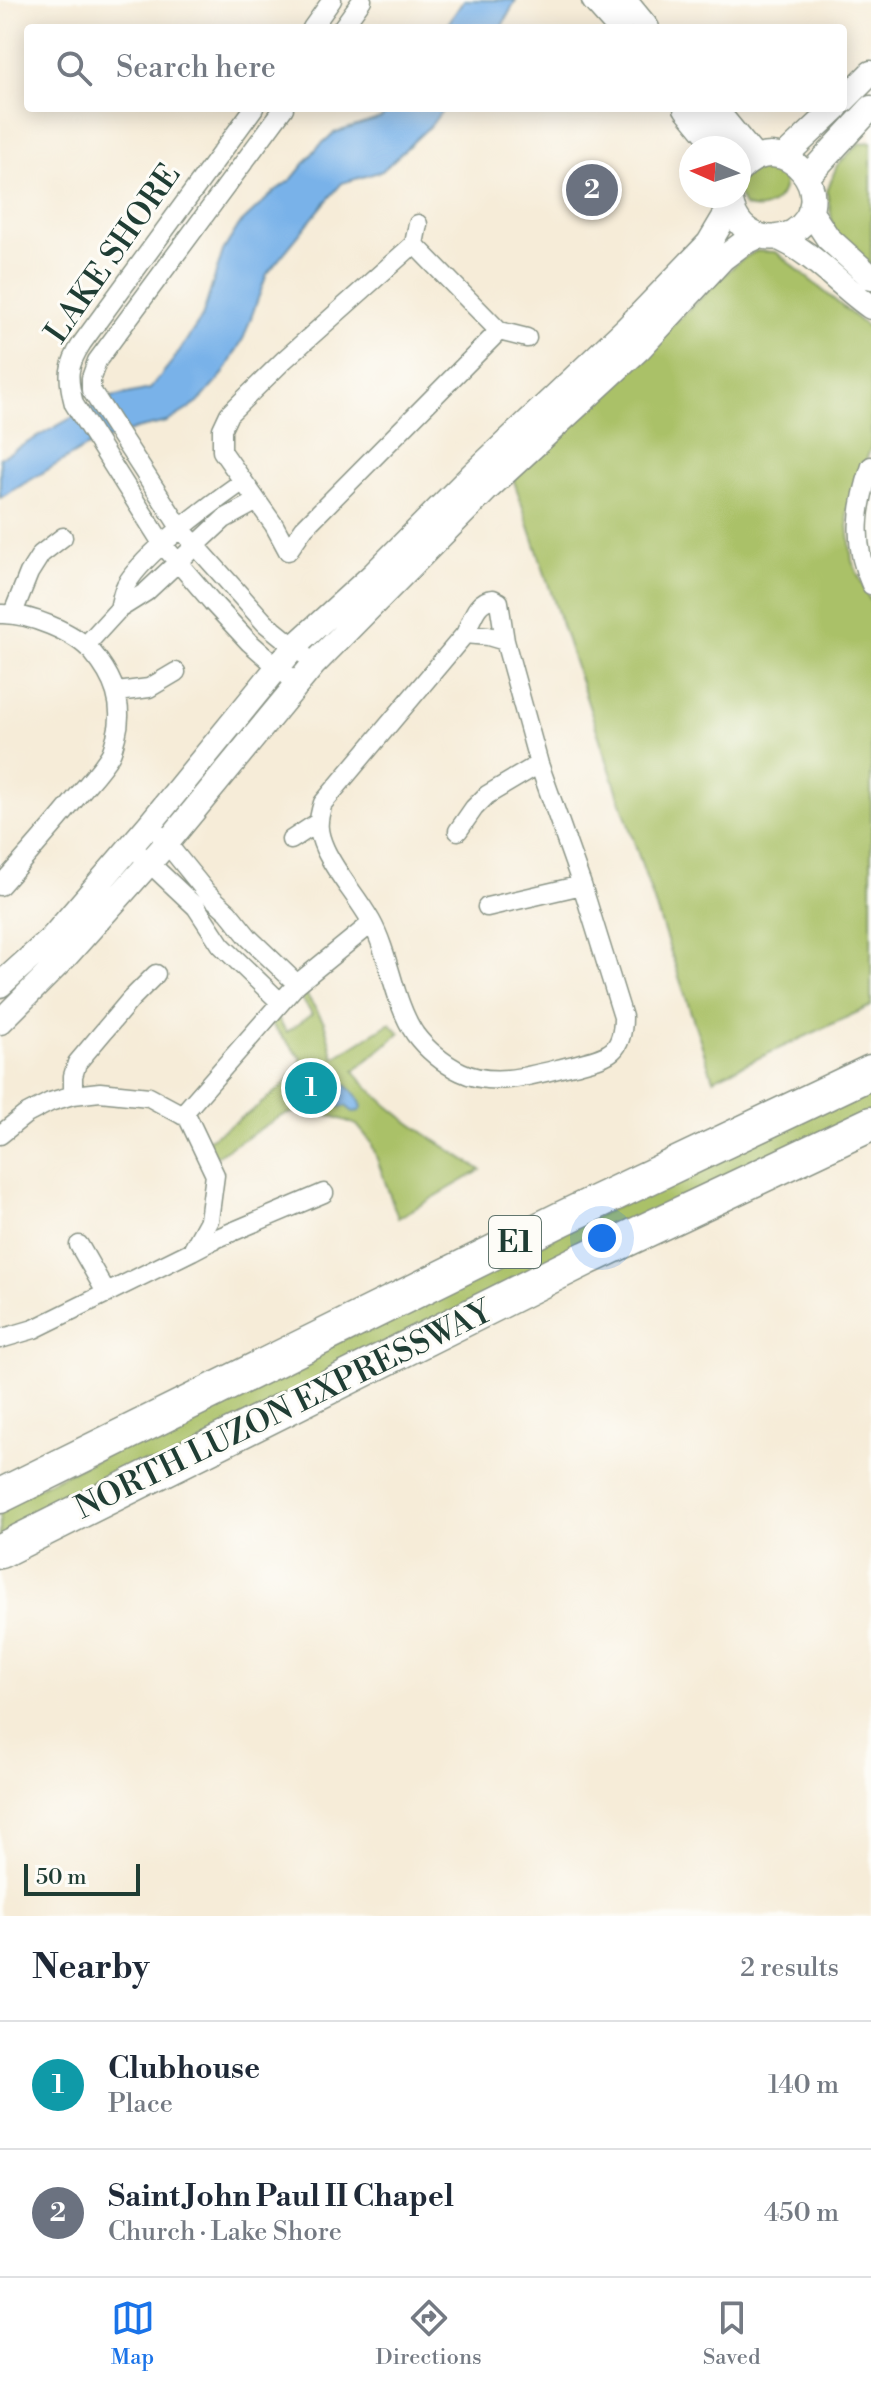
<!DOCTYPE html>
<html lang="en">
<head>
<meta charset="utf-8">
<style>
	:root { --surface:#fff; --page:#f6f6f7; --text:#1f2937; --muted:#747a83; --line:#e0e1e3; --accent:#1a73e8 }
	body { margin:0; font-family:"Libre Bodoni",serif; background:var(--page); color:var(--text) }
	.compass { position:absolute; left:679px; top:136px; width:72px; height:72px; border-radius:50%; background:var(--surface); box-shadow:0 4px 20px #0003; rotate:273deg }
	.scale { position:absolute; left:24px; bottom:20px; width:116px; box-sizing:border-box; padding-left:8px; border:4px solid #1f3d34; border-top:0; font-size:22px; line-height:28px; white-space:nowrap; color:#1f3d34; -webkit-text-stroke:6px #fdfcf7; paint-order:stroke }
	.you { position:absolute; left:602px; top:1238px; width:28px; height:28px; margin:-20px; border:6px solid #fff; border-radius:50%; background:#1a73e8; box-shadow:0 0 0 12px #1a73e833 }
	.badge { display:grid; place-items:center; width:52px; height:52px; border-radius:50%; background:var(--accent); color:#fff; font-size:26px; font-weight:700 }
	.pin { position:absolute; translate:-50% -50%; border:4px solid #fff; box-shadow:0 2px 8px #0006 }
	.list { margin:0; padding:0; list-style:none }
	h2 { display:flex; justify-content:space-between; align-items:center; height:104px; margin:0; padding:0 32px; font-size:34px }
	h2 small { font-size:26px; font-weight:400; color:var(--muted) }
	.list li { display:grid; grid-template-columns:52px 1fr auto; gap:24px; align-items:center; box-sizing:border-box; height:128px; padding:0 32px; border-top:2px solid var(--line) }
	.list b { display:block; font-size:30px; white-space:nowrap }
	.list p { margin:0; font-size:26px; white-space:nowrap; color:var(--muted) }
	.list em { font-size:26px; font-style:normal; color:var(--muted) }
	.icon { flex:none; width:44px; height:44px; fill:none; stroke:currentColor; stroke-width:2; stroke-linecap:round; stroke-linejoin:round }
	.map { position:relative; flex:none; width:871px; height:1916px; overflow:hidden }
	.search { position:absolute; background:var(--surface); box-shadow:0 4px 20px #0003; left:24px; right:24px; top:24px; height:88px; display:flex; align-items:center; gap:20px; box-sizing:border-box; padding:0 28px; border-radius:8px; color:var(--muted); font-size:30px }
	.sheet { height:360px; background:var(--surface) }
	nav { display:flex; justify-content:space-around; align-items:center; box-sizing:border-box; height:112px; border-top:2px solid var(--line); background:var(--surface); font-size:22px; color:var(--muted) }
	nav a { display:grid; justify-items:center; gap:4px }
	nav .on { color:var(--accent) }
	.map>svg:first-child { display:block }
	.green { fill:#aac167; stroke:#647f4e; stroke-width:2 }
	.water { fill:#79b2e9; stroke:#4c788e; stroke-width:2 }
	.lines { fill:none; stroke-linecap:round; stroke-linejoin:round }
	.minor-casing { stroke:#8a9486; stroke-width:21 }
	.tertiary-casing { stroke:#8a9486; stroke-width:27 }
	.motorway-casing { stroke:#8a9486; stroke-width:37 }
	.minor { stroke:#fff; stroke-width:18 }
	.tertiary { stroke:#fff; stroke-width:24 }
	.motorway { stroke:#fff; stroke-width:34 }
	.labels { text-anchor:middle; stroke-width:6; stroke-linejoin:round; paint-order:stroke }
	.shield { fill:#fdfcf7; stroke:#62766e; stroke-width:2 }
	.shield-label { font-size:30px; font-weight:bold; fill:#1f3d34 }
	.street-label { font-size:32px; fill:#1f3d34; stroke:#fdfcf7 }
</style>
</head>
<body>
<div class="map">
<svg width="871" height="1916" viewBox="0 0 871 1916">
	<rect width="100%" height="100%" fill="#fdfcf7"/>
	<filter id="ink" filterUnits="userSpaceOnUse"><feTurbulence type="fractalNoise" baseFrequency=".0125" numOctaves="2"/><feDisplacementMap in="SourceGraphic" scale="16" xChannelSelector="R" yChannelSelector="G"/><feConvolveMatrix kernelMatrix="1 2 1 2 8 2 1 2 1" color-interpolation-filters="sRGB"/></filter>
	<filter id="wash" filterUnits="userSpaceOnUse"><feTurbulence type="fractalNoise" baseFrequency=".006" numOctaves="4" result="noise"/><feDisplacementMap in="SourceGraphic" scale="32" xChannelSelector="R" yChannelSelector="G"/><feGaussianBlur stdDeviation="1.8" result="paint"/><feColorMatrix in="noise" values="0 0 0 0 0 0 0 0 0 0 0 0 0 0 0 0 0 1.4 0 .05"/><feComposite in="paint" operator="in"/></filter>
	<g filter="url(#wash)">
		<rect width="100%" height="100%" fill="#f6ecd8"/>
		<!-- green -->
		<path class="green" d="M 871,142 L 871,266 L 834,232 L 827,191 L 837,165 L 860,143 Z
			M 739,161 L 782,169 C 791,194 770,216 744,206 L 739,196 Z
			M 756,251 L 776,252 L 871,330 L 871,447 L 847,513 L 852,561 L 871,603 L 871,1006 L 713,1079 L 513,478 L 738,262 Z
			M 297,980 L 324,1022 L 334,1058 L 390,1023 L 400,1033 L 354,1071 C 388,1114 436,1140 481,1170 L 398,1218 L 371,1142 L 357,1125 L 335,1117 L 315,1111 L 298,1111 L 281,1116 L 213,1158 L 203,1143 L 252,1111 L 286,1083 L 302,1059 L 262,1014 L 272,1011 L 287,1032 L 312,1014 L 297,992 Z
			M 871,1083 L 871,1115 L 0,1541 L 0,1506 Z"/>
		<!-- water -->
		<path class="water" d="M 464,0 L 516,0 L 501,28 L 445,28 Z
			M 391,108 L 444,108 L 432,124 L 382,171 L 342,183 L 323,205 L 267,274 L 244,337 L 224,373 L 198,403 L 167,422 L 136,429 L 86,447 L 0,498 L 0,458 L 107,398 L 150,389 L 174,359 L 202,317 L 223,251 L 239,225 L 275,191 L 292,179 L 317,148 L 334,133 L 381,118 Z
			M 335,1080 C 346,1082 359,1096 362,1107 L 360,1111 L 353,1112 L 346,1106 L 339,1107 L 332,1100 L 335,1092 L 331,1086 Z"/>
	</g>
	<g filter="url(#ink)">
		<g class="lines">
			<!-- minor casing -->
			<g class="minor-casing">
				<path id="minor" d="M 312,28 L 332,0
					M 342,28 L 362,0
					M 254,108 L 82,343 C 67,366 67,377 74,404 L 163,545 L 212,602 L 249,642 L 297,684
					M 284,108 L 97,361 L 91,378 L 91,390 L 181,529 L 265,623 L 303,654
					M 414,244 L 499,331 L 304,528 L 288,551 L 274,525 L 222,451 L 222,429 L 229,414 L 284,360 L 414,244 L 418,224
					M 499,331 L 527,338
					M 871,466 C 857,507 852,544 871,585
					M 493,599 L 499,602 L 505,641 L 539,764 L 582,885 L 623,1017 C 623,1055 607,1056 574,1065 C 539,1073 496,1089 461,1072 C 444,1064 426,1049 415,1034 C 393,1001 390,955 371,921 C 357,896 337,875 325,849 C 317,831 317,822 323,803 L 465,634 C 472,620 476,600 493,599 Z
					M 119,609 C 121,601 122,593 126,585 C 143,554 212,503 242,482
					M 13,613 L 29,573 L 41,554 L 63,537
					M 0,614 C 28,613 75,632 93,653 C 114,678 125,705 116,737 C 114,743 113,750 110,755 C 101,770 87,784 76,798 C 52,828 26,857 0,886
					M 465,634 L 488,636 L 505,641
					M 86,645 L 119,609 L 146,592 L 224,519 L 257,501
					M 117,692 L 149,688 L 176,672
					M 458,831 L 474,808 L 487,795 L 539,764
					M 160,835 L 207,893 L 228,912 L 249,938 L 297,984
					M 291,840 L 317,823
					M 141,855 L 196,907 L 221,945 L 280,1002
					M 487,907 L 582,885
					M 73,1095 L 73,1076 L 77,1063 L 131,999 L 156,974
					M 182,1115 L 297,984 L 372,923
					M 0,1135 L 25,1115 L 50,1102 L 73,1095 L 100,1092 L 149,1097 L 188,1118 L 215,1175 L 209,1220 L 192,1251 L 34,1329 L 0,1339
					M 79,1245 L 107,1294
					M 192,1251 L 213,1240 L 324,1193"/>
			</g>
			<!-- tertiary casing -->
			<g class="tertiary-casing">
				<path id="tertiary" d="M 594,0 L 619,28
					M 624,0 L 647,28
					M 843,101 L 871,73
					M 686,108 L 719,148
					M 714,108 L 755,158
					M 784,157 L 836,108
					M 807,177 L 871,108
					M 730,196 C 732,213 739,228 757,235 C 768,239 782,238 793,232 C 844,199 784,122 739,171
					M 810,211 L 828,238 L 871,277
					M 776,237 C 812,251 839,285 871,307
					M 0,985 L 52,938 L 149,825 L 295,646 L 374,574 L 473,474 L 626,329 L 709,243 L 731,206
					M 0,1022 L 66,956 L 167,843 L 314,664 L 486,490 L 639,349 L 722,259 L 742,244 L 759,236"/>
			</g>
			<!-- motorway casing -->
			<g class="motorway-casing">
				<path id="motorway" d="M 0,1496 L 561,1219 L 871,1072
					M 0,1551 L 587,1258 L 871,1124"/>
			</g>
			<!-- minor -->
			<use href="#minor" class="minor"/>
			<!-- tertiary -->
			<use href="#tertiary" class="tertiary"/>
			<!-- motorway -->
			<use href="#motorway" class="motorway"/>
		</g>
	</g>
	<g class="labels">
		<!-- shield labels -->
		<rect class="shield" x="489" y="1216" width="52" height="52" rx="6"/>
		<g class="shield-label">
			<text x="515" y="1252">E1</text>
		</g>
		<!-- street labels -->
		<g class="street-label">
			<text transform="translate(112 253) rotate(-55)" y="11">LAKE SHORE</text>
			<text transform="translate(283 1409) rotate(-26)" y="11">NORTH LUZON EXPRESSWAY</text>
		</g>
	</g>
</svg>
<svg class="compass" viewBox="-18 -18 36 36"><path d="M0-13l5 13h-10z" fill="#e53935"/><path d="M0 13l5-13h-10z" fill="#747a83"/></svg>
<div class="scale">50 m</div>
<div class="you"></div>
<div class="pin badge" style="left:311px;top:1088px;background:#0f9aa8">1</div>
<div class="pin badge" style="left:592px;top:190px;background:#6b7280">2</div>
<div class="search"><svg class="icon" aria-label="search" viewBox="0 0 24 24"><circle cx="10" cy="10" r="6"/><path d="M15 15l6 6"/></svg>Search here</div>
</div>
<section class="sheet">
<h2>Nearby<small>2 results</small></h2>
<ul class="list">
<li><span class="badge" style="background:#0f9aa8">1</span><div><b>Clubhouse</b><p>Place</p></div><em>140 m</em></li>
<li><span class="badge" style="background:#6b7280">2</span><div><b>Saint John Paul II Chapel</b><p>Church · Lake Shore</p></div><em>450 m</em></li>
</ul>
</section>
<nav>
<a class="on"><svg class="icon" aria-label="map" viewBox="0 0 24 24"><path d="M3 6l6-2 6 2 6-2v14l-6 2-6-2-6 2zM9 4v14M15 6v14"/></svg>Map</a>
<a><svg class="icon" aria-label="directions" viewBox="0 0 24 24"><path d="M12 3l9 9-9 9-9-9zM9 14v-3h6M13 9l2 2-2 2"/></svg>Directions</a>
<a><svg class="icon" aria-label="saved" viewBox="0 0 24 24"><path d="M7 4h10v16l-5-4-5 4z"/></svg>Saved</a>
</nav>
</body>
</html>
